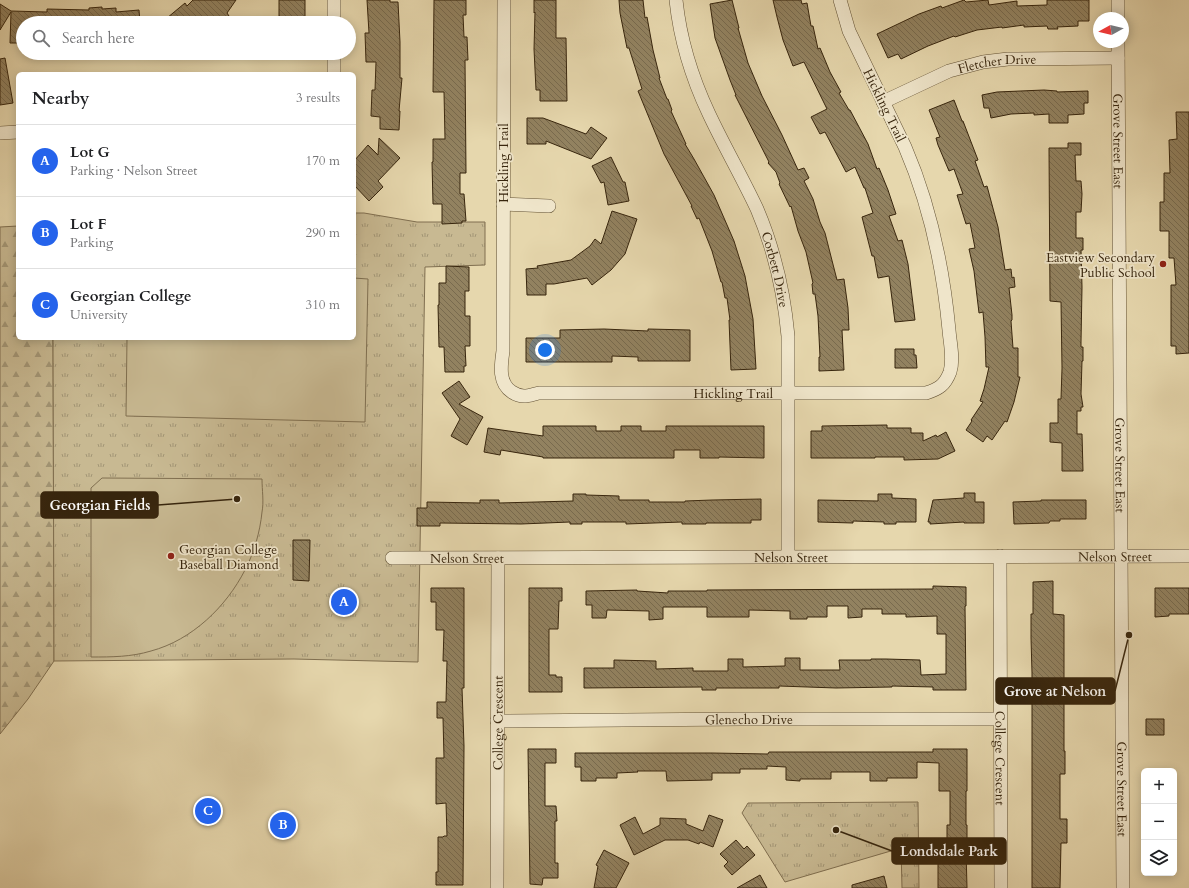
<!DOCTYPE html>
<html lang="en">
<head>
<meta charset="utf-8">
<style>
	:root { --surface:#fff; --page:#f6f6f6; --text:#202124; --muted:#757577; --line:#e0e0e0; --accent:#2563eb }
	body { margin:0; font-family:Cardo,serif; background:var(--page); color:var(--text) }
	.controls { position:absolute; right:12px; bottom:12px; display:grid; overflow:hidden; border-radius:6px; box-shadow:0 2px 10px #0003 }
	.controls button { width:36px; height:36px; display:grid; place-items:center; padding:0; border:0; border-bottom:1px solid var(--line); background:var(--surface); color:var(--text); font:20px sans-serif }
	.compass { position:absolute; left:1093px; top:12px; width:36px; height:36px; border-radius:50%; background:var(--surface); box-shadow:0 2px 10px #0003; rotate:262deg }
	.you { position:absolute; left:545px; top:350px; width:14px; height:14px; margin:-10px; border:3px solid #fff; border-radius:50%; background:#1a73e8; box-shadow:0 0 0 6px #1a73e833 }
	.badge { display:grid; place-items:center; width:26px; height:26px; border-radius:50%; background:var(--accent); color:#fff; font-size:13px; font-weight:700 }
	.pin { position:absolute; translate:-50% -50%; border:2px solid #fff; box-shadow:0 1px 4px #0006 }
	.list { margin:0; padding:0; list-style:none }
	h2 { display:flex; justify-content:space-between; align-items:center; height:52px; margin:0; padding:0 16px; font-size:17px }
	h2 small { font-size:13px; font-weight:400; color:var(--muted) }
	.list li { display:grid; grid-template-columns:26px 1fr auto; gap:12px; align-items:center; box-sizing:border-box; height:72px; padding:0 16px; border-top:1px solid var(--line) }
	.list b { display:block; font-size:15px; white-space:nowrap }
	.list p { margin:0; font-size:13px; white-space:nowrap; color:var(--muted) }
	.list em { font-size:13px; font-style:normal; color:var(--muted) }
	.icon { flex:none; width:22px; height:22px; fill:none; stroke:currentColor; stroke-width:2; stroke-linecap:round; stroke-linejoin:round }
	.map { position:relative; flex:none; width:1189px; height:888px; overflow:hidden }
	.search { position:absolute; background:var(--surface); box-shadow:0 2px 10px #0003; left:16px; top:16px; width:340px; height:44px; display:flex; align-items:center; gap:10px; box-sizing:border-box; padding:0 14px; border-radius:22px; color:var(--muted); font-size:15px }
	.panel { position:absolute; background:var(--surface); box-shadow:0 2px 10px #0003; left:16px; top:72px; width:340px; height:268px; border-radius:6px }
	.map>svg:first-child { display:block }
	.forest { fill:url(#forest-firs); stroke:#806f50 }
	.park { fill:url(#park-tufts); stroke:#806f50 }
	.pitch { fill:#c8b992; stroke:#806f50 }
	.building { fill:url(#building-back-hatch); stroke:#37250d }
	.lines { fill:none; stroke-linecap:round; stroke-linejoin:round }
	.minor-casing { stroke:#635235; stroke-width:14 }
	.minor { stroke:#efe5ca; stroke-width:13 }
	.poi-dot { fill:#8f2418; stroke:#efe5ca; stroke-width:1.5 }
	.labels { text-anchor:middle; stroke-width:3.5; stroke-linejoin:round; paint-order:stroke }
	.street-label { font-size:13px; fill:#37250d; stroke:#efe5ca }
	.poi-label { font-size:13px; fill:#37250d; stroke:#efe5ca; text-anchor:end }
	.leader { fill:none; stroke:#37250d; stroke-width:1.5 }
	.callout-dot { fill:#37250d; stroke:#efe5ca; stroke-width:1.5 }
	.callout { fill:#37250d; stroke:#37250d; stroke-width:1.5 }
	.callout-label { font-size:14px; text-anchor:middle; font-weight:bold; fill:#fff }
</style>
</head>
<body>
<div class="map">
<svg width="1189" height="888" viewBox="0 0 1189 888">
	<defs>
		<pattern id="forest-firs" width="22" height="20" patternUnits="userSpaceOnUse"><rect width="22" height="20" fill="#c8b992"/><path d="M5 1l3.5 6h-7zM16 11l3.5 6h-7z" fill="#a39676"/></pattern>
		<pattern id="park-tufts" width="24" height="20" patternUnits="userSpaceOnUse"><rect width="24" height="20" fill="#c8b992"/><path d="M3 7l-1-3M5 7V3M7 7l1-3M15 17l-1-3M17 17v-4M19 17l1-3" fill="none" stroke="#a39676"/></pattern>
		<pattern id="building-back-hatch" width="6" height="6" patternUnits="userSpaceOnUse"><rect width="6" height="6" fill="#928260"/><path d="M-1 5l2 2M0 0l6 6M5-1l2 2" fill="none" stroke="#786a4e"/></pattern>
	</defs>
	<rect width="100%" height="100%" fill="#e6d7ad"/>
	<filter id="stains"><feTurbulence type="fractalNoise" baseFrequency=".005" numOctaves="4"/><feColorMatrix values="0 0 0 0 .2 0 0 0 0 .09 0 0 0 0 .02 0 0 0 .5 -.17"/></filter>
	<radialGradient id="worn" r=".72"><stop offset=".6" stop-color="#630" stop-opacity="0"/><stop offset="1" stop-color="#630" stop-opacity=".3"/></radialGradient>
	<!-- forest -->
	<path class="forest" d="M 18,226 L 18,338 L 53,338 L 54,661 L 28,699 L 0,734 L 0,227 Z"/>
	<!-- park -->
	<path class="park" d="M 354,213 L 364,213 L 417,222 L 485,222 L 485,265 L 425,267 L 418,662 L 294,659 L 54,661 L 53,338 L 354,338 Z
		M 918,802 L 919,888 L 902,888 L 901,848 L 785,882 L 742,813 L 748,803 Z"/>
	<!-- pitch -->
	<path class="pitch" d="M 354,278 L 368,279 L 365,422 L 126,416 L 127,338 L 354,338 Z
		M 102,478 L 262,479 C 262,490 264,502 262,512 C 260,532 254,553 245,570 C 226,607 192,640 151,651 C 131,657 112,657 91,657 L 91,488 Z"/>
	<!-- building -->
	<path class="building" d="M 193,0 L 236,0 L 227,13 L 229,16 L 221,23 L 161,23 L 185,3 L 187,6 Z
		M 279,0 L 305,0 L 305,23 L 282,23 L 282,22 L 279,22 Z
		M 367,0 L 390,0 L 390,2 L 398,2 L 400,42 L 400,78 L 402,78 L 399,111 L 400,111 L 399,130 L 380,129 L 380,117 L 371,116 L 372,90 L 375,90 L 376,62 L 366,62 L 365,33 L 369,33 Z
		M 434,0 L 466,0 L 466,15 L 463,15 L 464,37 L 467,37 L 468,60 L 465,60 L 466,173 L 460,173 L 460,194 L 464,194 L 466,221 L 462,221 L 462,223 L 442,224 L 442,204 L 433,204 L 432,162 L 433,162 L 433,139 L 445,139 L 444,92 L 433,92 Z
		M 534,0 L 556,0 L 556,38 L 566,38 L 567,101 L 540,101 L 540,90 L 536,90 L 534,49 L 535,12 L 534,13 Z
		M 619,0 L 643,0 L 645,18 L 647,17 L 653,50 L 660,78 L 659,78 L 667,99 L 668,99 L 672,110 L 671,111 L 686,144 L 685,144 L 694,159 L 714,195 L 734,241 L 745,276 L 753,319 L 756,369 L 731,370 L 729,320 L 730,320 L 727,298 L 725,298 L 722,282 L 721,282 L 712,251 L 699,218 L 697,219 L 691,206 L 692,206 L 664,154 L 638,91 L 642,89 L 629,48 L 627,48 L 620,13 Z
		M 732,0 L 739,28 L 738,28 L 748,63 L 762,96 L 782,135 L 798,170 L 804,168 L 809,178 L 804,181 L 813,199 L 820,222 L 825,233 L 837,280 L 844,279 L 848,308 L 849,330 L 842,330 L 844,370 L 819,371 L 819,357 L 820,357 L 818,316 L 815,294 L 813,294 L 812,284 L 813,283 L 806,252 L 798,231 L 791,206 L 790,207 L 779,184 L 780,183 L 776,172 L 768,163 L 769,162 L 735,95 L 736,95 L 730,80 L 715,38 L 710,4 Z
		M 773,0 L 801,0 L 802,4 L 807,3 L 811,26 L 813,26 L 818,49 L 820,48 L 830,72 L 841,92 L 839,93 L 849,110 L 850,110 L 868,144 L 877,169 L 879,168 L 888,190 L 896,214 L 889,216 L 898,241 L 902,240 L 908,264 L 915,320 L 895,322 L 889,276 L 878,278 L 874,256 L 872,256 L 862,217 L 873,213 L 865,188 L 864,188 L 855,167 L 846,172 L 825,132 L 820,134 L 811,117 L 827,109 L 804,62 L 793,66 L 783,40 L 777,17 Z
		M 964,0 L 966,2 L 988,0 L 989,5 L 1017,1 L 1017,6 L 1047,5 L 1047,0 L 1089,0 L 1089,21 L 1078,21 L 1078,26 L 1057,27 L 1058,29 L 1048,29 L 1047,26 L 1024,27 L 1024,25 L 1002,28 L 1002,27 L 977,30 L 955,37 L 954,36 L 928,46 L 901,59 L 898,54 L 888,58 L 877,34 L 919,14 L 941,6 L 942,8 Z
		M 0,4 L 11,11 L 47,12 L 47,9 L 89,10 L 89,8 L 102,7 L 102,9 L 116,8 L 116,12 L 139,10 L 140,23 L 23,23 L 23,43 L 10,43 L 11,12 L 0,30 Z
		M 5,58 L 13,103 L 0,105 L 0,59 Z
		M 1044,90 L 1057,91 L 1057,92 L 1088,91 L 1088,103 L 1084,103 L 1084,114 L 1068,115 L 1068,123 L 1049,123 L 1049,114 L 1034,115 L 1034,113 L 1011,114 L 991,118 L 989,108 L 984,108 L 982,95 L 997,92 Z
		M 954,100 L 962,121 L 963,121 L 978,160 L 975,161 L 984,187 L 987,186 L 998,227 L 1005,270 L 1011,269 L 1012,278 L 1014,277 L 1015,287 L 1009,288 L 1012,315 L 1012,320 L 1011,321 L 1013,348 L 1018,348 L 1018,377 L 1020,377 L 1014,402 L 1007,422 L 1005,421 L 992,440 L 987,436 L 983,442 L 966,430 L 972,421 L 971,420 L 983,402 L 980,401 L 984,389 L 989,367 L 986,367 L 985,337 L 983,312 L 979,313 L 974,271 L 969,249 L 975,248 L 970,223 L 966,224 L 957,195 L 963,194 L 954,169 L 949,171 L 938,145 L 936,138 L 940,137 L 929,110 Z
		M 1176,112 L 1189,112 L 1189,353 L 1176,354 L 1176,346 L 1171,346 L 1171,285 L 1176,285 L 1174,258 L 1169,258 L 1169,231 L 1160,231 L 1160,202 L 1164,202 L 1164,173 L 1170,173 L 1169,140 L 1177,139 Z
		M 527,118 L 543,118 L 586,134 L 591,127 L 607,138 L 591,159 L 546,141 L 546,144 L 527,144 Z
		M 379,138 L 400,158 L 378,181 L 383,187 L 369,201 L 354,185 L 354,161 L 368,145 L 378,155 Z
		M 1068,143 L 1081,143 L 1081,155 L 1075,155 L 1076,181 L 1081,181 L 1082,194 L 1081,212 L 1076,212 L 1076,238 L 1083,238 L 1083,250 L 1081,250 L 1082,287 L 1081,342 L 1081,347 L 1083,347 L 1083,361 L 1082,361 L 1081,394 L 1083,407 L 1081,407 L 1081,411 L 1077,411 L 1077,434 L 1082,434 L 1083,471 L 1062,471 L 1062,443 L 1050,442 L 1050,423 L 1058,423 L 1058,399 L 1061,399 L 1062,368 L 1061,302 L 1050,301 L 1049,148 L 1068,148 Z
		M 611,157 L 623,182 L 625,182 L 629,201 L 608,205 L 604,182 L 601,183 L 592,166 Z
		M 612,211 L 637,219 L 625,254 L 611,270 L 592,285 L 587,278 L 554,284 L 546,284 L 546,295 L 527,295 L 526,269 L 538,268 L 537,266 L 571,260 L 590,246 L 595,239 L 601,244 Z
		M 446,266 L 469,267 L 469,291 L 465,291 L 465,316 L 470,316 L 470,346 L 465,346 L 466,366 L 464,366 L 464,372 L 445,372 L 444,347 L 439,347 L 438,305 L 439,305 L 439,283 L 446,283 Z
		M 604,329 L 648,331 L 648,329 L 690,330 L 690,361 L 638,361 L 638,357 L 612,356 L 612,362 L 526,362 L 526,338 L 560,338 L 560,330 Z
		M 895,349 L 914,349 L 914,355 L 916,355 L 917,368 L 895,368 Z
		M 459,381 L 470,397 L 459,404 L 483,417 L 467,445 L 451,436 L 460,419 L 442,393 Z
		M 887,425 L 887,428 L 911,428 L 911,433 L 923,433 L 923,441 L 936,435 L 937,437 L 946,432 L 955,451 L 938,459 L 904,460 L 904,457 L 875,457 L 875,458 L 811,458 L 811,431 L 822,431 L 822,426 Z
		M 543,426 L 596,426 L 596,431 L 621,431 L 621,426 L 641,426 L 641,431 L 666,431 L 666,426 L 764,426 L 764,458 L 719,457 L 719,458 L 700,458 L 700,450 L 674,450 L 674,458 L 543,458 L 543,457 L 501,450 L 500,455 L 484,452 L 488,428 L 543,436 Z
		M 964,493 L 975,493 L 975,502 L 984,502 L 984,523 L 964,523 L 964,522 L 930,524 L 930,522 L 928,522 L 933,500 L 964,498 Z
		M 573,494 L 586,494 L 586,495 L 619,496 L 619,500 L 649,500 L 649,502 L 685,502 L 685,501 L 712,500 L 761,499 L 761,520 L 751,520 L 751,523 L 706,523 L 706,524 L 682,524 L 682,522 L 626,524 L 626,522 L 582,522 L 582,524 L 570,524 L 570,522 L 521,524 L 440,523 L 440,526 L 417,526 L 417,508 L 427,508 L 427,502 L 480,503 L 480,500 L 499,500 L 499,503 L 573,501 Z
		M 878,494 L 892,494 L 892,498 L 916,499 L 916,522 L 896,522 L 896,524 L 884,524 L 884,522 L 853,521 L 853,523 L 818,522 L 818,500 L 878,501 Z
		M 1041,500 L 1086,500 L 1086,519 L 1060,519 L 1060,521 L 1050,521 L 1049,523 L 1014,524 L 1013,502 L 1041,501 Z
		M 293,540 L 310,540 L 309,581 L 293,580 Z
		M 1053,581 L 1053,614 L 1064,615 L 1064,751 L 1065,751 L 1065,774 L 1060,774 L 1060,819 L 1067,819 L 1067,843 L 1061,843 L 1060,888 L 1032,888 L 1032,673 L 1031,638 L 1031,614 L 1033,614 L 1033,582 Z
		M 933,586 L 966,587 L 966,606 L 965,606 L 966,690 L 933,690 L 933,687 L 892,686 L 892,687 L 836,688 L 779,686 L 779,688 L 716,688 L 716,690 L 702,690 L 702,687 L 584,688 L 584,668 L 614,668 L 614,660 L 656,661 L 656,669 L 693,668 L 693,671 L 728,671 L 728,659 L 743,659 L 743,667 L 785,666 L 785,658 L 800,658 L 800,670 L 840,670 L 839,660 L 871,660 L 871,659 L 886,659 L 920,660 L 921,675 L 946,674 L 946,634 L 937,634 L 937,616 L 906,617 L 906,614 L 882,614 L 882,609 L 862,609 L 862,617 L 848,618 L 848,606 L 827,606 L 827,617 L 807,617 L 807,619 L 790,619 L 790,611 L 749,610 L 749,617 L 707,617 L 707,607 L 663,607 L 663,619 L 649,620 L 649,611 L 607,610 L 606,618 L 592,618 L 592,605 L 586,605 L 586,591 L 637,590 L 637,591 L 668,593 L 668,591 L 707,591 L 707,590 L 933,589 Z
		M 431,588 L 464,588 L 464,688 L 462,688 L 464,746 L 463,885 L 436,885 L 436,872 L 438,872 L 438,837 L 443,837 L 444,836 L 447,836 L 446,803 L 436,804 L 436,758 L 444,758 L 443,718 L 437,718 L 437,702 L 446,702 L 447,661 L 443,661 L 444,630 L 436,630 L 436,602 L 431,602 Z
		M 529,588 L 562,588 L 562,601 L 559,601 L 558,629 L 549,629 L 549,675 L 556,675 L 556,677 L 562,677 L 562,692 L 529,692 Z
		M 1155,588 L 1189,588 L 1189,614 L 1169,614 L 1169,616 L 1155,617 Z
		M 1146,719 L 1164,719 L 1164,735 L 1146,735 Z
		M 528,749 L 556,749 L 556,763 L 545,763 L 545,806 L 556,806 L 557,821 L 555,821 L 555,863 L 558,863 L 558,878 L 543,878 L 542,885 L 530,884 Z
		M 933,749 L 967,749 L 967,791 L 966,791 L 966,825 L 967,825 L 967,850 L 966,850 L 967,888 L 938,888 L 938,855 L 947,855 L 947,825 L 950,825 L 950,791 L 939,791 L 939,763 L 917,762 L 917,778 L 887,778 L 887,781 L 870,781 L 870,772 L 831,772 L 831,779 L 800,779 L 800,781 L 786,780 L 786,767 L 767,766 L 767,769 L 740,769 L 740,773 L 712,773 L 712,780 L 667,781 L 666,771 L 637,771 L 638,772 L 617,773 L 617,778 L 596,778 L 596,781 L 581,781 L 581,767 L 575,767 L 575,753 L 712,753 L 768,754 L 769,752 L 933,752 Z
		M 709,815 L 723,820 L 713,847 L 700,842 L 699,844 L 688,840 L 665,840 L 634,855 L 620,825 L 635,817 L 643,834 L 660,825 L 660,818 L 686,819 L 686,824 L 703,831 Z
		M 736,840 L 744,849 L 747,846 L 755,855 L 732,875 L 724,866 L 728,862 L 720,854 Z
		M 604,850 L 629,863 L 616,888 L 594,888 L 598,866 L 596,865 Z
		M 760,875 L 767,888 L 737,888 Z
		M 884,876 L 887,888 L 852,888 L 852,885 Z"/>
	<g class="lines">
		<!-- minor casing -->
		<g class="minor-casing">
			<g id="minor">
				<path id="s1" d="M 504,0 L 503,351 C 501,365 498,383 512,392 C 515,394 519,396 524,396 C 529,396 534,394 539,393 L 926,393 C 939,389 945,385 950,372 C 954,359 950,343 949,330 C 943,266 930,205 905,147 L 849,31 L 840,0"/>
				<path id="s2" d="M 676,0 C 680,39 692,78 709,114 C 724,146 742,177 757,209 C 774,249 784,292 788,336 L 788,557"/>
				<path d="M 1118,0 L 1118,18"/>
				<path d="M 334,23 L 334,0"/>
				<path id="s3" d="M 1118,42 L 1123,888"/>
				<path d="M 334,74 L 334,53"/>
				<path id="s4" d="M 883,102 L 949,71 L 983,62 L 1008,59 L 1118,58"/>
				<path d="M 0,133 L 18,132"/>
				<path d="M 503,204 L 549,206"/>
				<path id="s5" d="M 1000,556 L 1001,888"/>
				<path id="s6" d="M 392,558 L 1189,556"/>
				<path id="s7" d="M 497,721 L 741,719 L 1000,719"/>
				<path id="s8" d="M 497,888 L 498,558"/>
			</g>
		</g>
		<!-- minor -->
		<use href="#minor" class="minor"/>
	</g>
	<!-- markers -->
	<g class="poi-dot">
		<circle cx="1163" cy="264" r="4"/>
		<circle cx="171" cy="556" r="4"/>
	</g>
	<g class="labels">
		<!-- street labels -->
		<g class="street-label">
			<text dy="5" stroke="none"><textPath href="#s4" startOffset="122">Fletcher Drive</textPath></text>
			<text transform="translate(885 105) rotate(64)" y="5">Hickling Trail</text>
			<text dy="5" stroke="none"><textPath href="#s3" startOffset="99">Grove Street East</textPath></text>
			<text transform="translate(503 163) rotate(-90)" y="5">Hickling Trail</text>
			<text dy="5" stroke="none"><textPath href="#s2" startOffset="289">Corbett Drive</textPath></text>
			<text dy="5" stroke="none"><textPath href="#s1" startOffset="618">Hickling Trail</textPath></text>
			<text dy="5" stroke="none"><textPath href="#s3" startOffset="423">Grove Street East</textPath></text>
			<text dy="5" stroke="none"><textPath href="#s6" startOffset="723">Nelson Street</textPath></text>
			<text dy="5" stroke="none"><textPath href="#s6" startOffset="399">Nelson Street</textPath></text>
			<text dy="5" stroke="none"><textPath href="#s6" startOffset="75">Nelson Street</textPath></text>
			<text dy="5" stroke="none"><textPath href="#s7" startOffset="252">Glenecho Drive</textPath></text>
			<text dy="5" stroke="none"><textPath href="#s8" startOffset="165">College Crescent</textPath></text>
			<text dy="5" stroke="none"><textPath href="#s5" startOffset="202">College Crescent</textPath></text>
			<text dy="5" stroke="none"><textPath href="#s3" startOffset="747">Grove Street East</textPath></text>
		</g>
		<!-- poi labels -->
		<g class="poi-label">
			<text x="1155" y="262">Eastview Secondary<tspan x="1155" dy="15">Public School</tspan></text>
			<text x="179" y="554" text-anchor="start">Georgian College<tspan x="179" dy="15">Baseball Diamond</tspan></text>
		</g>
	</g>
	<!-- callouts -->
	<path class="leader" d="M237 499L158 505M1129 635L1115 691M836 830L892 851"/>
	<g class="callout-dot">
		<circle cx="237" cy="499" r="4"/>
		<circle cx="1129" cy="635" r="4"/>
		<circle cx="836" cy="830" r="4"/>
	</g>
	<g class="callout">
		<rect x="41" y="492" width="117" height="26" rx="4"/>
		<rect x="996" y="678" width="119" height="26" rx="4"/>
		<rect x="892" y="838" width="114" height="26" rx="4"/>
	</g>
	<g class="callout-label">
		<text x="100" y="510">Georgian Fields</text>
		<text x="1055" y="696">Grove at Nelson</text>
		<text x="949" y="856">Londsdale Park</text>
	</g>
	<rect width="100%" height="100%" filter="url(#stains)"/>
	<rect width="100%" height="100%" fill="url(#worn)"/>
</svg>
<div class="controls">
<button>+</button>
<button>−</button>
<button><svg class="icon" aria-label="layers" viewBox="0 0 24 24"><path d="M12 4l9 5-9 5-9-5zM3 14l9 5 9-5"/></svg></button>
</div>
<svg class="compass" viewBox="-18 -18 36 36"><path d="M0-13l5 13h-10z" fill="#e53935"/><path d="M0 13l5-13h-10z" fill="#757577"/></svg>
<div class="you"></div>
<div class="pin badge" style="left:344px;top:602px">A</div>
<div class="pin badge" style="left:283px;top:825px">B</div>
<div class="pin badge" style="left:208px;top:811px">C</div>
<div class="search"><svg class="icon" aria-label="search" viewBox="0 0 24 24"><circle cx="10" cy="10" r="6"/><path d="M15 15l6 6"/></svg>Search here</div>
<section class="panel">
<h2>Nearby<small>3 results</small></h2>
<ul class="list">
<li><span class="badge">A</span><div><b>Lot G</b><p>Parking · Nelson Street</p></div><em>170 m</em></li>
<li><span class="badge">B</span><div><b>Lot F</b><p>Parking</p></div><em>290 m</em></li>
<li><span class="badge">C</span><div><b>Georgian College</b><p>University</p></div><em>310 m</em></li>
</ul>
</section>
</div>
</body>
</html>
